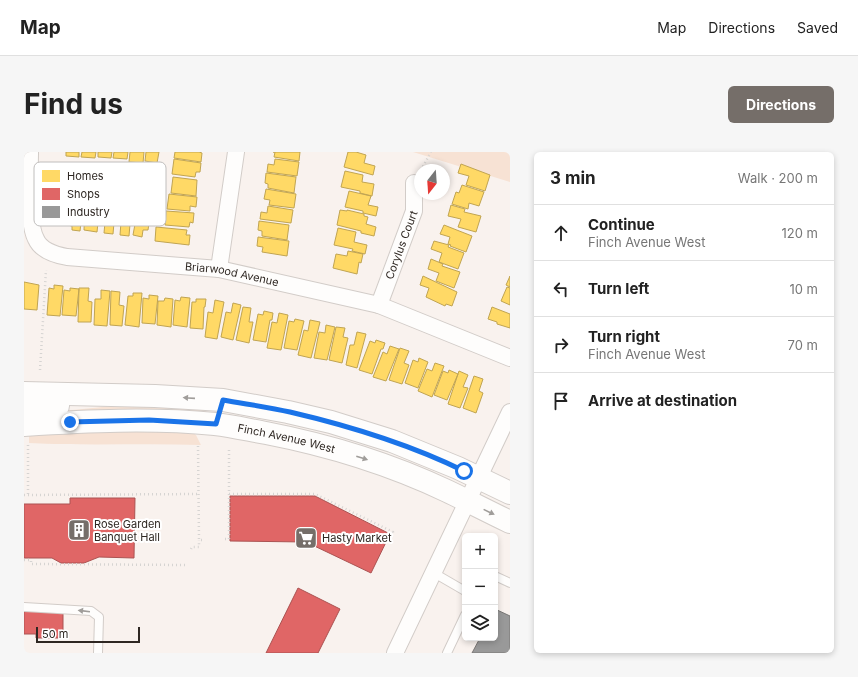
<!DOCTYPE html>
<html lang="en">
<head>
<meta charset="utf-8">
<style>
	:root { --surface:#fff; --page:#f6f6f6; --text:#222; --muted:#767676; --line:#e0e0e0; --accent:#756e69 }
	body { margin:0; font-family:Inter,sans-serif; background:var(--page); color:var(--text) }
	.controls { position:absolute; right:12px; bottom:12px; display:grid; overflow:hidden; border-radius:6px; box-shadow:0 2px 6px #0003 }
	.controls button { width:36px; height:36px; display:grid; place-items:center; padding:0; border:0; border-bottom:1px solid var(--line); background:var(--surface); color:var(--text); font:20px sans-serif }
	.compass { position:absolute; left:390px; top:12px; width:36px; height:36px; border-radius:50%; background:var(--surface); box-shadow:0 2px 6px #0003; rotate:197deg }
	.scale { position:absolute; left:12px; bottom:10px; width:104px; box-sizing:border-box; padding-left:4px; border:2px solid #2e2722; border-top:0; font-size:11px; line-height:14px; white-space:nowrap; color:#2e2722; -webkit-text-stroke:3px #fff; paint-order:stroke }
	.stop { position:absolute; width:12px; height:12px; margin:-9px; border:3px solid #1a73e8; border-radius:50%; background:#fff }
	.stop.end { background:#1a73e8; border-color:#fff; box-shadow:0 1px 4px #0008 }
	.list { margin:0; padding:0; list-style:none }
	h2 { display:flex; justify-content:space-between; align-items:center; height:52px; margin:0; padding:0 16px; font-size:17px }
	h2 small { font-size:13px; font-weight:400; color:var(--muted) }
	.list li { display:grid; grid-template-columns:26px 1fr auto; gap:12px; align-items:center; box-sizing:border-box; height:56px; padding:0 16px; border-top:1px solid var(--line) }
	.list b { display:block; font-size:15px; white-space:nowrap }
	.list p { margin:0; font-size:13px; white-space:nowrap; color:var(--muted) }
	.list em { font-size:13px; font-style:normal; color:var(--muted) }
	.icon { flex:none; width:22px; height:22px; fill:none; stroke:currentColor; stroke-width:2; stroke-linecap:round; stroke-linejoin:round }
	.map { position:relative; flex:none; width:486px; height:501px; overflow:hidden; border-radius:6px }
	header { display:flex; align-items:center; gap:24px; box-sizing:border-box; height:56px; padding:0 20px; background:var(--surface); border-bottom:1px solid var(--line) }
	header strong { font-size:19px }
	nav { display:flex; gap:22px; margin-inline-start:auto; font-size:14px }
	.intro { display:flex; align-items:center; justify-content:space-between; box-sizing:border-box; height:96px; padding:0 24px }
	h1 { margin:0; font-size:28px }
	.button { padding:10px 18px; border-radius:6px; background:var(--accent); color:#fff; font-size:14px; font-weight:700 }
	main { display:flex; gap:24px; padding:0 24px }
	aside { flex:1; background:var(--surface); border-radius:6px; box-shadow:0 2px 6px #0003 }
	.map>svg:first-child { display:block }
	.green { fill:#f7e2d4 }
	.homes { fill:#ffd966; stroke:#c0a452 }
	.shops { fill:#e06666; stroke:#ab5352 }
	.industry { fill:#999; stroke:#797775 }
	.lines { fill:none; stroke-linecap:round; stroke-linejoin:round }
	.lane-casing { stroke:#d2ccc8; stroke-width:10 }
	.street-casing { stroke:#d2ccc8; stroke-width:18 }
	.secondary-casing { stroke:#d2ccc8; stroke-width:24 }
	.path { stroke:#d6d4d2; stroke-width:2.5; stroke-dasharray:1 3; stroke-linecap:butt }
	.lane { stroke:#fefdfc; stroke-width:8 }
	.street { stroke:#fefdfc; stroke-width:16 }
	.secondary { stroke:#fefdfc; stroke-width:22 }
	.oneway { fill:#a09d9a }
	.route { stroke:#1a73e8; stroke-width:5 }
	.labels { text-anchor:middle; stroke-width:4; stroke-linejoin:round; paint-order:stroke }
	.street-label { font-size:11px; fill:#2e2722; stroke:#fff }
	.poi-label { font-size:11px; fill:#2e2722; stroke:#fff; text-anchor:start }
	.key { fill:#fff; stroke:#c0bebd; stroke-width:1 }
	.key-label { font-size:11px; fill:#2e2722 }
</style>
</head>
<body>
<header>
<strong>Map</strong>
<nav><a>Map</a><a>Directions</a><a>Saved</a></nav>
</header>
<div class="intro"><h1>Find us</h1><a class="button">Directions</a></div>
<main>
<div class="map">
<svg width="486" height="501" viewBox="0 0 486 501">
	<rect width="100%" height="100%" fill="#f9f2ee"/>
	<!-- green -->
	<path class="green" d="M 389,0 L 486,0 L 486,30 Z
		M 98,253 L 185,257 L 180,261 L 0,263 Z
		M 166,279 L 172,283 L 177,293 C 120,291 63,294 5,291 L 5,280 Z"/>
	<!-- homes -->
	<path class="homes" d="M 42,0 L 55,0 L 55,5 L 42,4 Z
		M 58,0 L 72,0 L 71,6 L 57,5 Z
		M 74,0 L 88,0 L 87,6 L 74,5 Z
		M 90,0 L 104,0 L 103,7 L 89,6 Z
		M 106,0 L 120,0 L 119,11 L 105,10 Z
		M 122,0 L 135,0 L 133,11 L 121,9 Z
		M 151,0 L 175,0 L 178,1 L 177,10 L 150,6 Z
		M 249,0 L 276,0 L 275,9 L 250,5 L 251,0 Z
		M 324,0 L 332,0 L 342,3 L 340,11 L 351,14 L 349,23 L 320,15 Z
		M 150,7 L 177,11 L 176,20 L 172,20 L 171,25 L 148,22 Z
		M 251,7 L 275,10 L 273,24 L 243,20 L 244,12 L 250,13 Z
		M 437,12 L 466,23 L 461,39 L 442,33 L 445,24 L 434,21 Z
		M 321,19 L 339,23 L 338,30 L 350,32 L 348,44 L 336,41 L 336,39 L 317,35 Z
		M 242,21 L 272,25 L 270,41 L 244,36 L 244,32 L 241,31 Z
		M 149,25 L 173,28 L 172,44 L 147,41 Z
		M 438,33 L 460,40 L 455,54 L 445,51 L 444,57 L 428,52 L 432,40 L 435,41 Z
		M 242,37 L 272,42 L 270,56 L 245,53 L 246,48 L 240,47 Z
		M 325,39 L 347,44 L 344,53 L 354,55 L 352,64 L 339,61 L 339,59 L 321,55 Z
		M 145,42 L 173,45 L 172,55 L 166,54 L 166,59 L 143,57 Z
		M 46,44 L 60,45 L 56,79 L 48,78 L 48,74 L 43,73 Z
		M 78,46 L 92,48 L 89,82 L 80,81 L 81,70 L 76,69 Z
		M 94,47 L 108,48 L 105,84 L 96,83 L 97,70 L 92,70 Z
		M 115,50 L 128,52 L 124,78 L 119,78 L 118,85 L 109,83 Z
		M 61,51 L 76,52 L 73,80 L 60,78 Z
		M 427,53 L 441,57 L 440,60 L 457,64 L 452,80 L 434,75 L 437,67 L 424,64 Z
		M 244,54 L 269,58 L 267,71 L 236,67 L 237,60 L 243,61 Z
		M 316,58 L 323,59 L 323,58 L 340,62 L 340,64 L 344,65 L 342,72 L 352,75 L 350,84 L 337,81 L 337,79 L 313,73 Z
		M 142,59 L 170,61 L 169,71 L 166,70 L 165,75 L 141,73 Z
		M 235,69 L 265,73 L 263,88 L 238,84 L 238,79 L 234,78 Z
		M 420,73 L 448,84 L 442,100 L 426,94 L 427,93 L 424,92 L 426,85 L 416,82 Z
		M 132,75 L 163,78 L 162,83 L 166,83 L 165,93 L 131,89 Z
		M 314,76 L 332,80 L 330,90 L 343,93 L 341,102 L 328,99 L 329,97 L 310,93 Z
		M 234,85 L 265,89 L 263,104 L 238,100 L 239,95 L 233,94 Z
		M 410,89 L 425,93 L 424,95 L 440,101 L 434,117 L 415,110 L 418,101 L 407,97 Z
		M 324,99 L 339,102 L 337,111 L 335,110 L 333,122 L 309,116 L 312,102 L 323,104 Z
		M 407,107 L 419,112 L 418,114 L 436,120 L 430,136 L 412,129 L 415,121 L 404,117 Z
		M 399,124 L 433,140 L 428,154 L 422,152 L 421,154 L 402,145 L 405,136 L 396,133 Z
		M 486,124 L 486,135 L 482,133 Z
		M 0,130 L 15,133 L 13,158 L 0,157 Z
		M 30,133 L 39,134 L 36,164 L 23,163 L 25,136 L 30,137 Z
		M 483,135 L 486,136 L 486,153 L 477,149 Z
		M 46,136 L 55,137 L 52,164 L 38,163 L 40,138 L 46,139 Z
		M 55,136 L 65,136 L 64,149 L 68,150 L 67,170 L 54,170 Z
		M 77,138 L 86,139 L 83,174 L 70,173 L 71,147 L 77,147 Z
		M 87,139 L 96,140 L 95,153 L 100,154 L 98,174 L 86,173 Z
		M 109,141 L 118,141 L 115,175 L 101,173 L 104,144 L 109,144 Z
		M 125,143 L 134,144 L 131,172 L 118,171 L 119,146 L 125,147 Z
		M 157,145 L 166,146 L 163,175 L 149,173 L 151,148 L 156,149 Z
		M 141,146 L 149,147 L 147,175 L 133,173 L 134,149 L 140,149 Z
		M 172,147 L 182,147 L 181,155 L 180,155 L 179,177 L 166,176 L 168,150 L 172,150 Z
		M 191,148 L 200,150 L 193,187 L 181,185 L 184,160 L 189,161 Z
		M 209,151 L 217,153 L 209,188 L 197,185 L 202,160 L 207,161 Z
		M 219,155 L 227,156 L 225,170 L 229,170 L 225,191 L 212,188 Z
		M 468,155 L 486,162 L 486,176 L 473,172 L 473,170 L 464,167 Z
		M 240,159 L 249,161 L 248,168 L 246,168 L 242,190 L 229,188 L 234,162 L 239,163 Z
		M 255,161 L 264,163 L 257,198 L 243,196 L 248,170 L 253,171 Z
		M 271,167 L 280,169 L 273,198 L 260,196 L 265,169 L 270,170 Z
		M 286,168 L 296,170 L 287,206 L 274,203 L 280,178 L 284,179 Z
		M 302,173 L 311,175 L 303,208 L 290,206 L 295,180 L 301,181 Z
		M 312,175 L 321,176 L 319,185 L 324,186 L 318,211 L 305,208 Z
		M 333,180 L 342,182 L 333,216 L 322,213 L 326,193 L 330,193 Z
		M 352,188 L 361,191 L 359,197 L 357,197 L 348,222 L 335,218 L 346,189 L 351,191 Z
		M 366,194 L 375,197 L 362,229 L 349,225 L 359,200 L 363,202 Z
		M 376,196 L 385,199 L 380,211 L 385,213 L 378,232 L 365,228 Z
		M 395,206 L 404,210 L 394,236 L 381,231 L 389,208 L 394,210 Z
		M 411,211 L 420,214 L 408,245 L 394,239 L 403,217 L 408,219 Z
		M 425,218 L 434,222 L 423,248 L 410,243 L 419,219 L 424,221 Z
		M 435,219 L 444,223 L 439,235 L 444,236 L 436,256 L 424,252 Z
		M 450,224 L 459,227 L 455,239 L 459,241 L 452,261 L 439,256 Z"/>
	<!-- shops -->
	<path class="shops" d="M 206,344 L 291,344 L 366,382 L 347,421 L 282,390 L 206,389 Z
		M 46,346 L 111,346 L 110,406 L 75,405 L 60,411 L 37,411 L 28,406 L 0,406 L 0,352 L 46,352 Z
		M 274,436 L 316,457 L 294,501 L 242,501 Z
		M 0,459 L 39,459 L 39,486 L 12,486 L 12,482 L 0,482 Z"/>
	<!-- industry -->
	<path class="industry" d="M 471,457 L 486,464 L 486,501 L 448,501 L 456,486 L 471,486 Z"/>
	<g class="lines">
		<!-- lane casing -->
		<g class="lane-casing">
			<path id="lane" d="M 410,421 L 441,439
				M 471,424 L 486,431
				M 0,455 L 67,459 L 75,465 L 74,501
				M 423,501 L 441,463"/>
		</g>
		<!-- street casing -->
		<g class="street-casing">
			<g id="street">
				<path id="s1" d="M 6,0 C 6,20 3,71 12,87 C 17,99 32,103 43,105 L 195,117 L 355,153 L 486,206"/>
				<path d="M 195,117 L 212,0"/>
				<path id="s2" d="M 355,153 L 390,59 L 390,31"/>
				<path d="M 371,501 L 486,260"/>
			</g>
		</g>
		<!-- secondary casing -->
		<g class="secondary-casing">
			<g id="secondary">
				<path d="M 0,241 L 131,244 L 199,248 L 264,260 L 307,270 L 368,289 L 434,316 L 486,341"/>
				<path d="M 0,257 L 34,254"/>
				<path id="s3" d="M 0,273 C 63,269 127,266 191,272 C 208,274 225,278 242,281 C 304,293 366,312 423,339 C 444,349 465,360 486,370"/>
			</g>
		</g>
		<!-- path -->
		<path class="path" d="M 397,18 L 407,0
			M 16,218 L 22,118
			M 4,293 L 4,343
			M 174,294 L 175,388 L 180,388
			M 205,298 L 205,342 L 291,342 L 369,380 L 364,390
			M 0,343 L 175,342
			M 201,387 L 205,387 L 205,342
			M 167,397 L 168,395 L 175,395 L 175,388
			M 0,408 L 7,408 L 7,412 L 162,413"/>
		<!-- lane -->
		<use href="#lane" class="lane"/>
		<!-- street -->
		<use href="#street" class="street"/>
		<!-- secondary -->
		<use href="#secondary" class="secondary"/>
	</g>
	<!-- one-way arrows -->
	<defs><path id="oneway-solid" d="M-6-.8H1V-3.2L6.5 0L1 3.2V.8H-6Z"/></defs>
	<g class="oneway">
		<use href="#oneway-solid" transform="translate(165 246) rotate(-176)"/>
		<use href="#oneway-solid" transform="translate(338 306) rotate(18)"/>
		<use href="#oneway-solid" transform="translate(465 360) rotate(26)"/>
		<use href="#oneway-solid" transform="translate(60 459) rotate(-173)"/>
	</g>
	<g class="lines">
		<!-- route -->
		<path class="route" d="M 46,270 L 125,268 L 192,272 L 199,248 C 221,252 244,255 266,260 C 326,274 385,292 440,319"/>
	</g>
	<!-- icons -->
	<defs>
		<g id="building-square" transform="scale(1.15)"><rect x="-9" y="-9" width="18" height="18" rx="4" fill="#756e69" stroke="#fff"/><path d="M-4-6H4V6H1V3H-1V6H-4ZM-2.5-4.3h1.7v1.8h-1.7ZM.8-4.3h1.7v1.8H.8ZM-2.5-1h1.7V.8h-1.7ZM.8-1h1.7V.8H.8Z" fill="#fff"/></g>
		<g id="supermarket-square" transform="scale(1.15)"><rect x="-9" y="-9" width="18" height="18" rx="4" fill="#756e69" stroke="#fff"/><path d="M-6-5.5h2.5l.6 2H6L4.5 2H-2.5L-4.4-4H-6ZM-1.5 3.2a1.3 1.3 0 1 0 .1 0ZM3 3.2a1.3 1.3 0 1 0 .1 0Z" fill="#fff"/></g>
	</defs>
	<g fill-rule="evenodd">
		<use href="#building-square" x="55" y="378"/>
		<use href="#supermarket-square" x="282" y="386"/>
	</g>
	<g class="labels">
		<!-- street labels -->
		<g class="street-label">
			<text dy="4" stroke="none"><textPath href="#s2" startOffset="64">Corylus Court</textPath></text>
			<text dy="4" stroke="none"><textPath href="#s1" startOffset="291">Briarwood Avenue</textPath></text>
			<text dy="4" stroke="none"><textPath href="#s3" startOffset="264">Finch Avenue West</textPath></text>
		</g>
		<!-- poi labels -->
		<g class="poi-label">
			<text x="70" y="376">Rose Garden<tspan x="70" dy="13">Banquet Hall</tspan></text>
			<text x="298" y="390">Hasty Market</text>
		</g>
	</g>
	<!-- legend -->
	<rect x="10" y="10" width="132" height="64" rx="6" class="key"/>
	<rect x="18" y="18" width="18" height="12" fill="#ffd966"/>
	<rect x="18" y="36" width="18" height="12" fill="#e06666"/>
	<rect x="18" y="54" width="18" height="12" fill="#999"/>
	<g class="key-label">
		<text x="43" y="28">Homes</text>
		<text x="43" y="46">Shops</text>
		<text x="43" y="64">Industry</text>
	</g>
</svg>
<div class="controls">
<button>+</button>
<button>−</button>
<button><svg class="icon" aria-label="layers" viewBox="0 0 24 24"><path d="M12 4l9 5-9 5-9-5zM3 14l9 5 9-5"/></svg></button>
</div>
<svg class="compass" viewBox="-18 -18 36 36"><path d="M0-13l5 13h-10z" fill="#e53935"/><path d="M0 13l5-13h-10z" fill="#767676"/></svg>
<div class="scale">50 m</div>
<div class="stop" style="left:440px;top:319px"></div>
<div class="stop end" style="left:46px;top:270px"></div>
</div>
<aside>
<h2>3 min<small>Walk · 200 m</small></h2>
<ul class="list">
<li><svg class="icon" aria-label="ahead" viewBox="0 0 24 24"><path d="M12 20V5M6 11l6-6 6 6"/></svg><div><b>Continue</b><p>Finch Avenue West</p></div><em>120 m</em></li>
<li><svg class="icon" aria-label="left" viewBox="0 0 24 24"><path d="M17 20v-9H6M10 6l-5 5 5 5"/></svg><div><b>Turn left</b></div><em>10 m</em></li>
<li><svg class="icon" aria-label="right" viewBox="0 0 24 24"><path d="M7 20v-9h11M14 6l5 5-5 5"/></svg><div><b>Turn right</b><p>Finch Avenue West</p></div><em>70 m</em></li>
<li><svg class="icon" aria-label="arrive" viewBox="0 0 24 24"><path d="M6 21V4h12l-3 4 3 4H6"/></svg><div><b>Arrive at destination</b></div></li>
</ul>
</aside>
</main>
</body>
</html>
